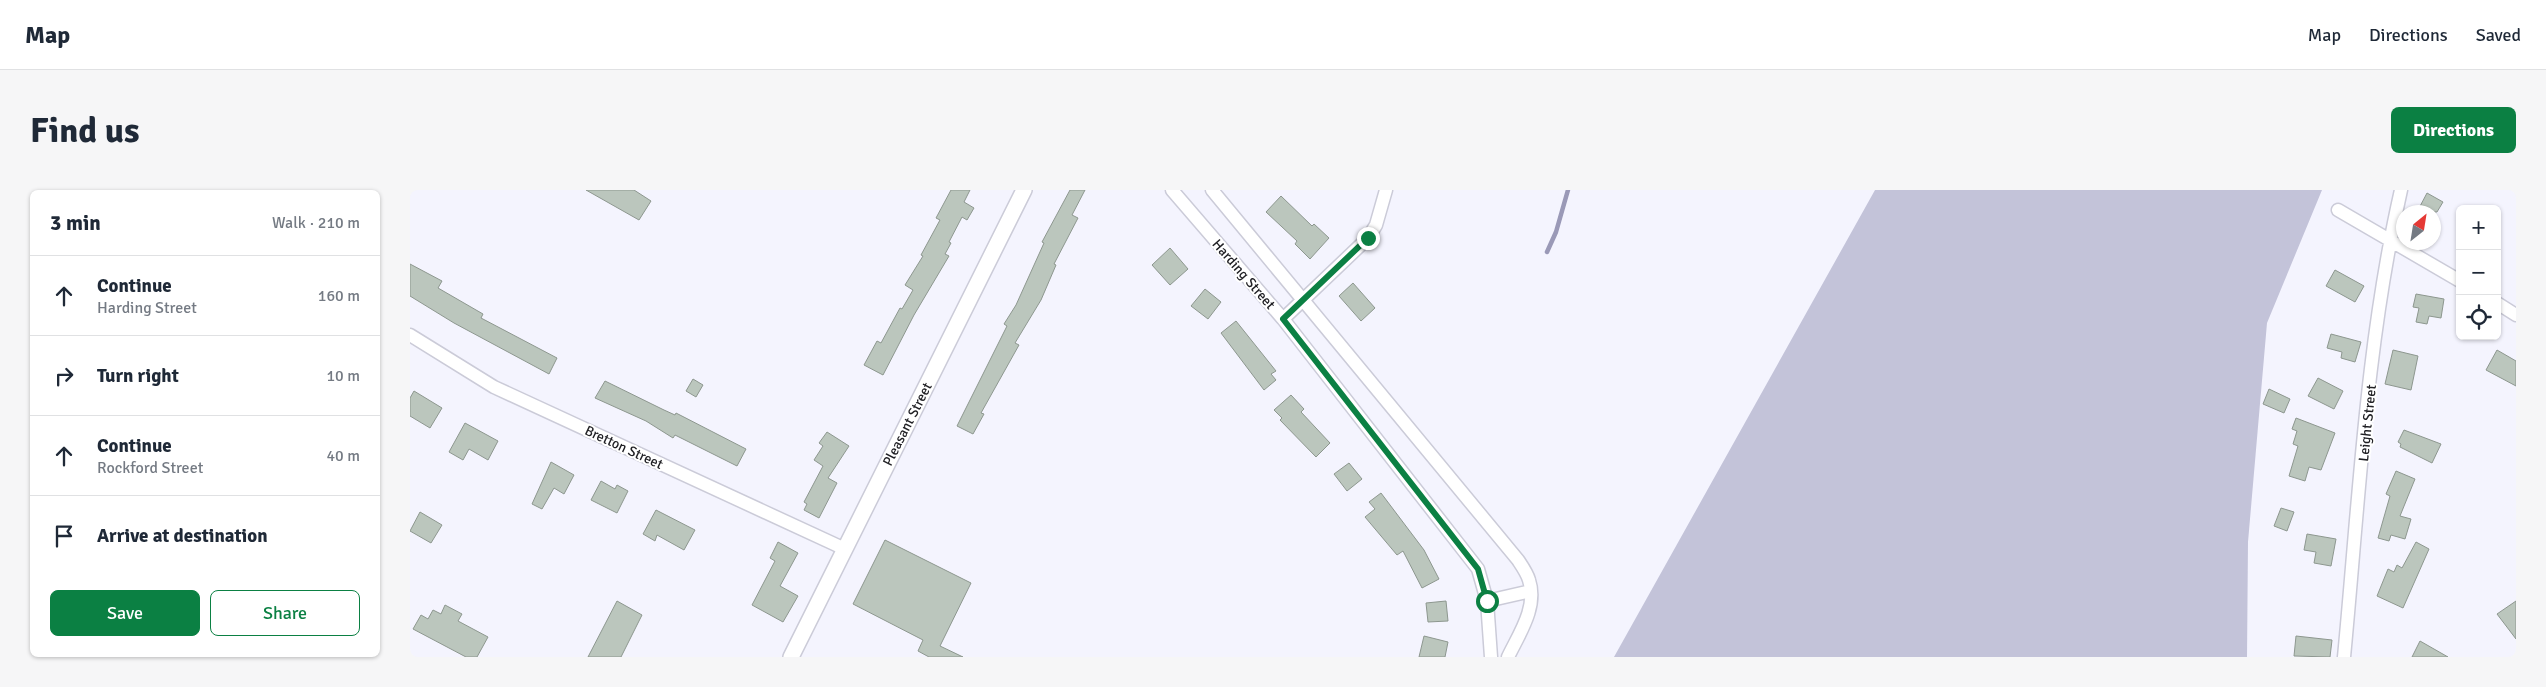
<!DOCTYPE html>
<html lang="en">
<head>
<meta charset="utf-8">
<style>
	:root { --surface:#fff; --page:#f6f6f7; --text:#1f2937; --muted:#747a83; --line:#e0e1e3; --accent:#0b8043 }
	body { margin:0; font-family:Signika,sans-serif; background:var(--page); color:var(--text) }
	.controls { position:absolute; right:15px; top:15px; display:grid; overflow:hidden; border-radius:8px; box-shadow:0 1px 4px #0004 }
	.controls button { width:45px; height:45px; display:grid; place-items:center; padding:0; border:0; border-bottom:1px solid var(--line); background:var(--surface); color:var(--text); font:25px sans-serif }
	.compass { position:absolute; left:1986px; top:15px; width:45px; height:45px; border-radius:50%; background:var(--surface); box-shadow:0 1px 4px #0004; rotate:30deg }
	.stop { position:absolute; width:15px; height:15px; margin:-11px; border:4px solid #0b8043; border-radius:50%; background:#fff }
	.stop.end { background:#0b8043; border-color:#fff; box-shadow:0 1px 5px #0008 }
	.list { margin:0; padding:0; list-style:none }
	h2 { display:flex; justify-content:space-between; align-items:center; height:65px; margin:0; padding:0 20px; font-size:21px }
	h2 small { font-size:16px; font-weight:400; color:var(--muted) }
	.list li { display:grid; grid-template-columns:32px 1fr auto; gap:15px; align-items:center; box-sizing:border-box; height:80px; padding:0 20px; border-top:1px solid var(--line) }
	.list b { display:block; font-size:19px; white-space:nowrap }
	.list p { margin:0; font-size:16px; white-space:nowrap; color:var(--muted) }
	.list em { font-size:16px; font-style:normal; color:var(--muted) }
	.actions { display:flex; gap:10px; padding:15px 20px }
	.actions a { flex:1; padding:11px 0; border:1px solid var(--accent); border-radius:8px; text-align:center; font-size:18px; color:var(--accent) }
	.actions .main { background:var(--accent); color:#fff }
	.icon { flex:none; width:28px; height:28px; fill:none; stroke:currentColor; stroke-width:2; stroke-linecap:round; stroke-linejoin:round }
	.map { position:relative; flex:none; width:2106px; height:467px; overflow:hidden; border-radius:8px }
	header { display:flex; align-items:center; gap:30px; box-sizing:border-box; height:70px; padding:0 25px; background:var(--surface); border-bottom:1px solid var(--line) }
	header strong { font-size:24px }
	nav { display:flex; gap:28px; margin-inline-start:auto; font-size:18px }
	.intro { display:flex; align-items:center; justify-content:space-between; box-sizing:border-box; height:120px; padding:0 30px }
	h1 { margin:0; font-size:35px }
	.button { padding:12px 22px; border-radius:8px; background:var(--accent); color:#fff; font-size:18px; font-weight:700 }
	main { display:flex; gap:30px; padding:0 30px }
	aside { flex:1; background:var(--surface); border-radius:8px; box-shadow:0 1px 4px #0004 }
	.map>svg:first-child { display:block }
	.green { fill:#c3c3d9 }
	.lines { fill:none; stroke-linecap:round; stroke-linejoin:round }
	.stream { stroke:#9a99b7; stroke-width:4.5 }
	.building { fill:#bbc6bd; stroke:#8d978f }
	.minor-casing { stroke:#cbcbd8; stroke-width:15 }
	.tertiary-casing { stroke:#cbcbd8; stroke-width:18 }
	.minor { stroke:#fff; stroke-width:12 }
	.tertiary { stroke:#fff; stroke-width:15 }
	.route { stroke:#0b8043; stroke-width:6 }
	.labels { text-anchor:middle; stroke-width:4; stroke-linejoin:round; paint-order:stroke }
	.street-label { font-size:14px; fill:#202024; stroke:#fff }
</style>
</head>
<body>
<header>
<strong>Map</strong>
<nav><a>Map</a><a>Directions</a><a>Saved</a></nav>
</header>
<div class="intro"><h1>Find us</h1><a class="button">Directions</a></div>
<main>
<aside>
<h2>3 min<small>Walk · 210 m</small></h2>
<ul class="list">
<li><svg class="icon" aria-label="ahead" viewBox="0 0 24 24"><path d="M12 20V5M6 11l6-6 6 6"/></svg><div><b>Continue</b><p>Harding Street</p></div><em>160 m</em></li>
<li><svg class="icon" aria-label="right" viewBox="0 0 24 24"><path d="M7 20v-9h11M14 6l5 5-5 5"/></svg><div><b>Turn right</b></div><em>10 m</em></li>
<li><svg class="icon" aria-label="ahead" viewBox="0 0 24 24"><path d="M12 20V5M6 11l6-6 6 6"/></svg><div><b>Continue</b><p>Rockford Street</p></div><em>40 m</em></li>
<li><svg class="icon" aria-label="arrive" viewBox="0 0 24 24"><path d="M6 21V4h12l-3 4 3 4H6"/></svg><div><b>Arrive at destination</b></div></li>
</ul>
<div class="actions"><a class="main">Save</a><a>Share</a></div>
</aside>
<div class="map">
<svg width="2106" height="467" viewBox="0 0 2106 467">
	<rect width="100%" height="100%" fill="#f4f4fe"/>
	<!-- green -->
	<path class="green" d="M 1465,0 L 1912,0 L 1857,133 L 1838,352 L 1837,467 L 1204,467 Z"/>
	<g class="lines">
		<!-- stream -->
		<path class="stream" d="M 1137,62 L 1146,42 L 1158,0"/>
	</g>
	<!-- building -->
	<path class="building" d="M 176,0 L 224,0 L 241,11 L 229,30 Z
		M 541,0 L 560,0 L 554,12 L 564,18 L 557,30 L 552,27 L 539,52 L 541,53 L 535,64 L 539,66 L 504,125 L 473,185 L 454,175 L 467,151 L 471,153 L 490,118 L 492,119 L 503,100 L 495,95 L 513,66 L 511,65 L 530,30 L 526,28 Z
		M 660,0 L 675,0 L 662,25 L 668,28 L 644,74 L 646,75 L 631,110 L 605,153 L 609,155 L 571,223 L 574,224 L 563,244 L 547,236 L 597,136 L 594,134 L 606,115 L 634,53 L 632,52 Z
		M 2017,3 L 2033,12 L 2027,22 L 2007,22 Z
		M 871,6 L 902,36 L 904,34 L 919,48 L 900,69 L 885,54 L 887,51 L 856,22 Z
		M 760,58 L 778,79 L 760,95 L 742,75 Z
		M 0,74 L 32,91 L 28,98 L 73,124 L 71,128 L 147,168 L 139,184 L 44,133 L 0,106 Z
		M 1925,80 L 1954,96 L 1945,112 L 1916,96 Z
		M 943,93 L 965,118 L 951,131 L 929,106 Z
		M 795,99 L 811,112 L 798,129 L 781,116 Z
		M 2006,104 L 2034,109 L 2031,128 L 2019,126 L 2017,134 L 2006,132 L 2009,118 L 2003,117 Z
		M 826,131 L 866,181 L 861,184 L 866,190 L 854,200 L 811,143 Z
		M 1921,144 L 1951,152 L 1945,172 L 1931,168 L 1932,162 L 1917,158 Z
		M 1983,160 L 2008,166 L 2001,200 L 1975,194 Z
		M 2087,160 L 2106,171 L 2106,196 L 2076,180 Z
		M 1908,188 L 1933,201 L 1924,219 L 1898,206 Z
		M 283,189 L 293,195 L 286,207 L 276,201 Z
		M 195,191 L 254,220 L 265,225 L 266,223 L 336,259 L 327,276 L 265,245 L 263,248 L 236,231 L 185,208 Z
		M 1859,199 L 1880,209 L 1874,223 L 1853,214 Z
		M 4,201 L 32,218 L 20,238 L 0,226 L 0,208 Z
		M 881,205 L 894,219 L 891,222 L 920,253 L 906,267 L 870,230 L 872,228 L 864,220 Z
		M 1886,228 L 1925,243 L 1911,280 L 1899,277 L 1895,291 L 1879,286 L 1888,256 L 1883,254 L 1887,241 L 1882,239 Z
		M 55,233 L 88,251 L 78,270 L 59,259 L 53,270 L 39,262 Z
		M 1994,240 L 2031,254 L 2022,273 L 1990,257 L 1991,254 L 1988,252 Z
		M 417,242 L 439,256 L 418,288 L 427,293 L 409,328 L 394,320 L 397,314 L 394,312 L 413,276 L 404,270 L 413,256 L 409,253 Z
		M 141,272 L 164,285 L 154,304 L 144,298 L 132,319 L 122,314 Z
		M 939,273 L 952,289 L 937,301 L 924,284 Z
		M 1986,281 L 2005,289 L 1990,326 L 2001,329 L 1995,349 L 1981,345 L 1979,351 L 1968,348 L 1980,306 L 1976,304 Z
		M 191,291 L 205,299 L 207,295 L 218,301 L 207,323 L 181,310 Z
		M 971,303 L 1014,360 L 1029,389 L 1012,398 L 993,361 L 987,365 L 955,327 L 965,319 L 959,312 Z
		M 1871,318 L 1884,322 L 1877,341 L 1864,336 Z
		M 246,320 L 285,340 L 274,360 L 247,345 L 245,351 L 233,344 Z
		M 10,322 L 32,335 L 21,353 L 0,341 Z
		M 1897,344 L 1926,349 L 1921,376 L 1904,373 L 1906,362 L 1894,360 Z
		M 475,350 L 561,393 L 530,456 L 553,467 L 519,467 L 508,461 L 513,450 L 443,414 Z
		M 368,352 L 388,363 L 370,396 L 388,406 L 373,432 L 342,415 L 365,371 L 360,368 Z
		M 2006,352 L 2019,359 L 1993,418 L 1967,406 L 1978,379 L 1984,382 L 1987,375 L 1992,378 Z
		M 207,411 L 232,425 L 211,467 L 178,467 Z
		M 1036,411 L 1038,431 L 1018,432 L 1016,413 Z
		M 2106,411 L 2106,449 L 2087,424 Z
		M 35,415 L 52,424 L 48,431 L 78,447 L 67,467 L 56,467 L 3,439 L 11,425 L 18,429 L 23,420 L 31,424 Z
		M 1014,446 L 1038,452 L 1035,467 L 1009,467 Z
		M 1886,446 L 1922,450 L 1920,467 L 1884,466 Z
		M 2010,451 L 2038,467 L 2002,467 Z"/>
	<g class="lines">
		<!-- minor casing -->
		<g class="minor-casing">
			<path id="minor" d="M 762,0 L 873,129 L 1068,379 L 1077,411 L 1081,467
				M 802,0 L 1108,370 C 1112,376 1117,383 1119,390 C 1128,417 1109,444 1098,467
				M 1928,20 L 2050,91
				M 2087,113 L 2106,125
				M 873,129 L 958,48 L 966,35 L 976,0
				M 0,145 L 84,197 L 435,359
				M 1077,411 L 1121,401
				M 1934,467 C 1949,311 1956,153 1991,0"/>
		</g>
		<!-- tertiary casing -->
		<g class="tertiary-casing">
			<path id="tertiary" d="M 381,467 L 614,0"/>
		</g>
		<!-- minor -->
		<use href="#minor" class="minor"/>
		<!-- tertiary -->
		<use href="#tertiary" class="tertiary"/>
	</g>
	<g class="lines">
		<!-- route -->
		<path class="route" d="M 958,48 L 873,129 L 1068,379 L 1077,411"/>
	</g>
	<g class="labels">
		<!-- street labels -->
		<g class="street-label">
			<text transform="translate(834 84) rotate(49)" y="5">Harding Street</text>
			<text transform="translate(1957 233) rotate(-84)" y="5">Leight Street</text>
			<text transform="translate(497 234) rotate(-63)" y="5">Pleasant Street</text>
			<text transform="translate(214 257) rotate(25)" y="5">Bretton Street</text>
		</g>
	</g>
</svg>
<div class="controls">
<button>+</button>
<button>−</button>
<button><svg class="icon" aria-label="locate" viewBox="0 0 24 24"><circle cx="12" cy="12" r="6"/><path d="M12 2v4M12 18v4M2 12h4M18 12h4"/></svg></button>
</div>
<svg class="compass" viewBox="-18 -18 36 36"><path d="M0-13l5 13h-10z" fill="#e53935"/><path d="M0 13l5-13h-10z" fill="#747a83"/></svg>
<div class="stop" style="left:1077px;top:411px"></div>
<div class="stop end" style="left:958px;top:48px"></div>
</div>
</main>
</body>
</html>
